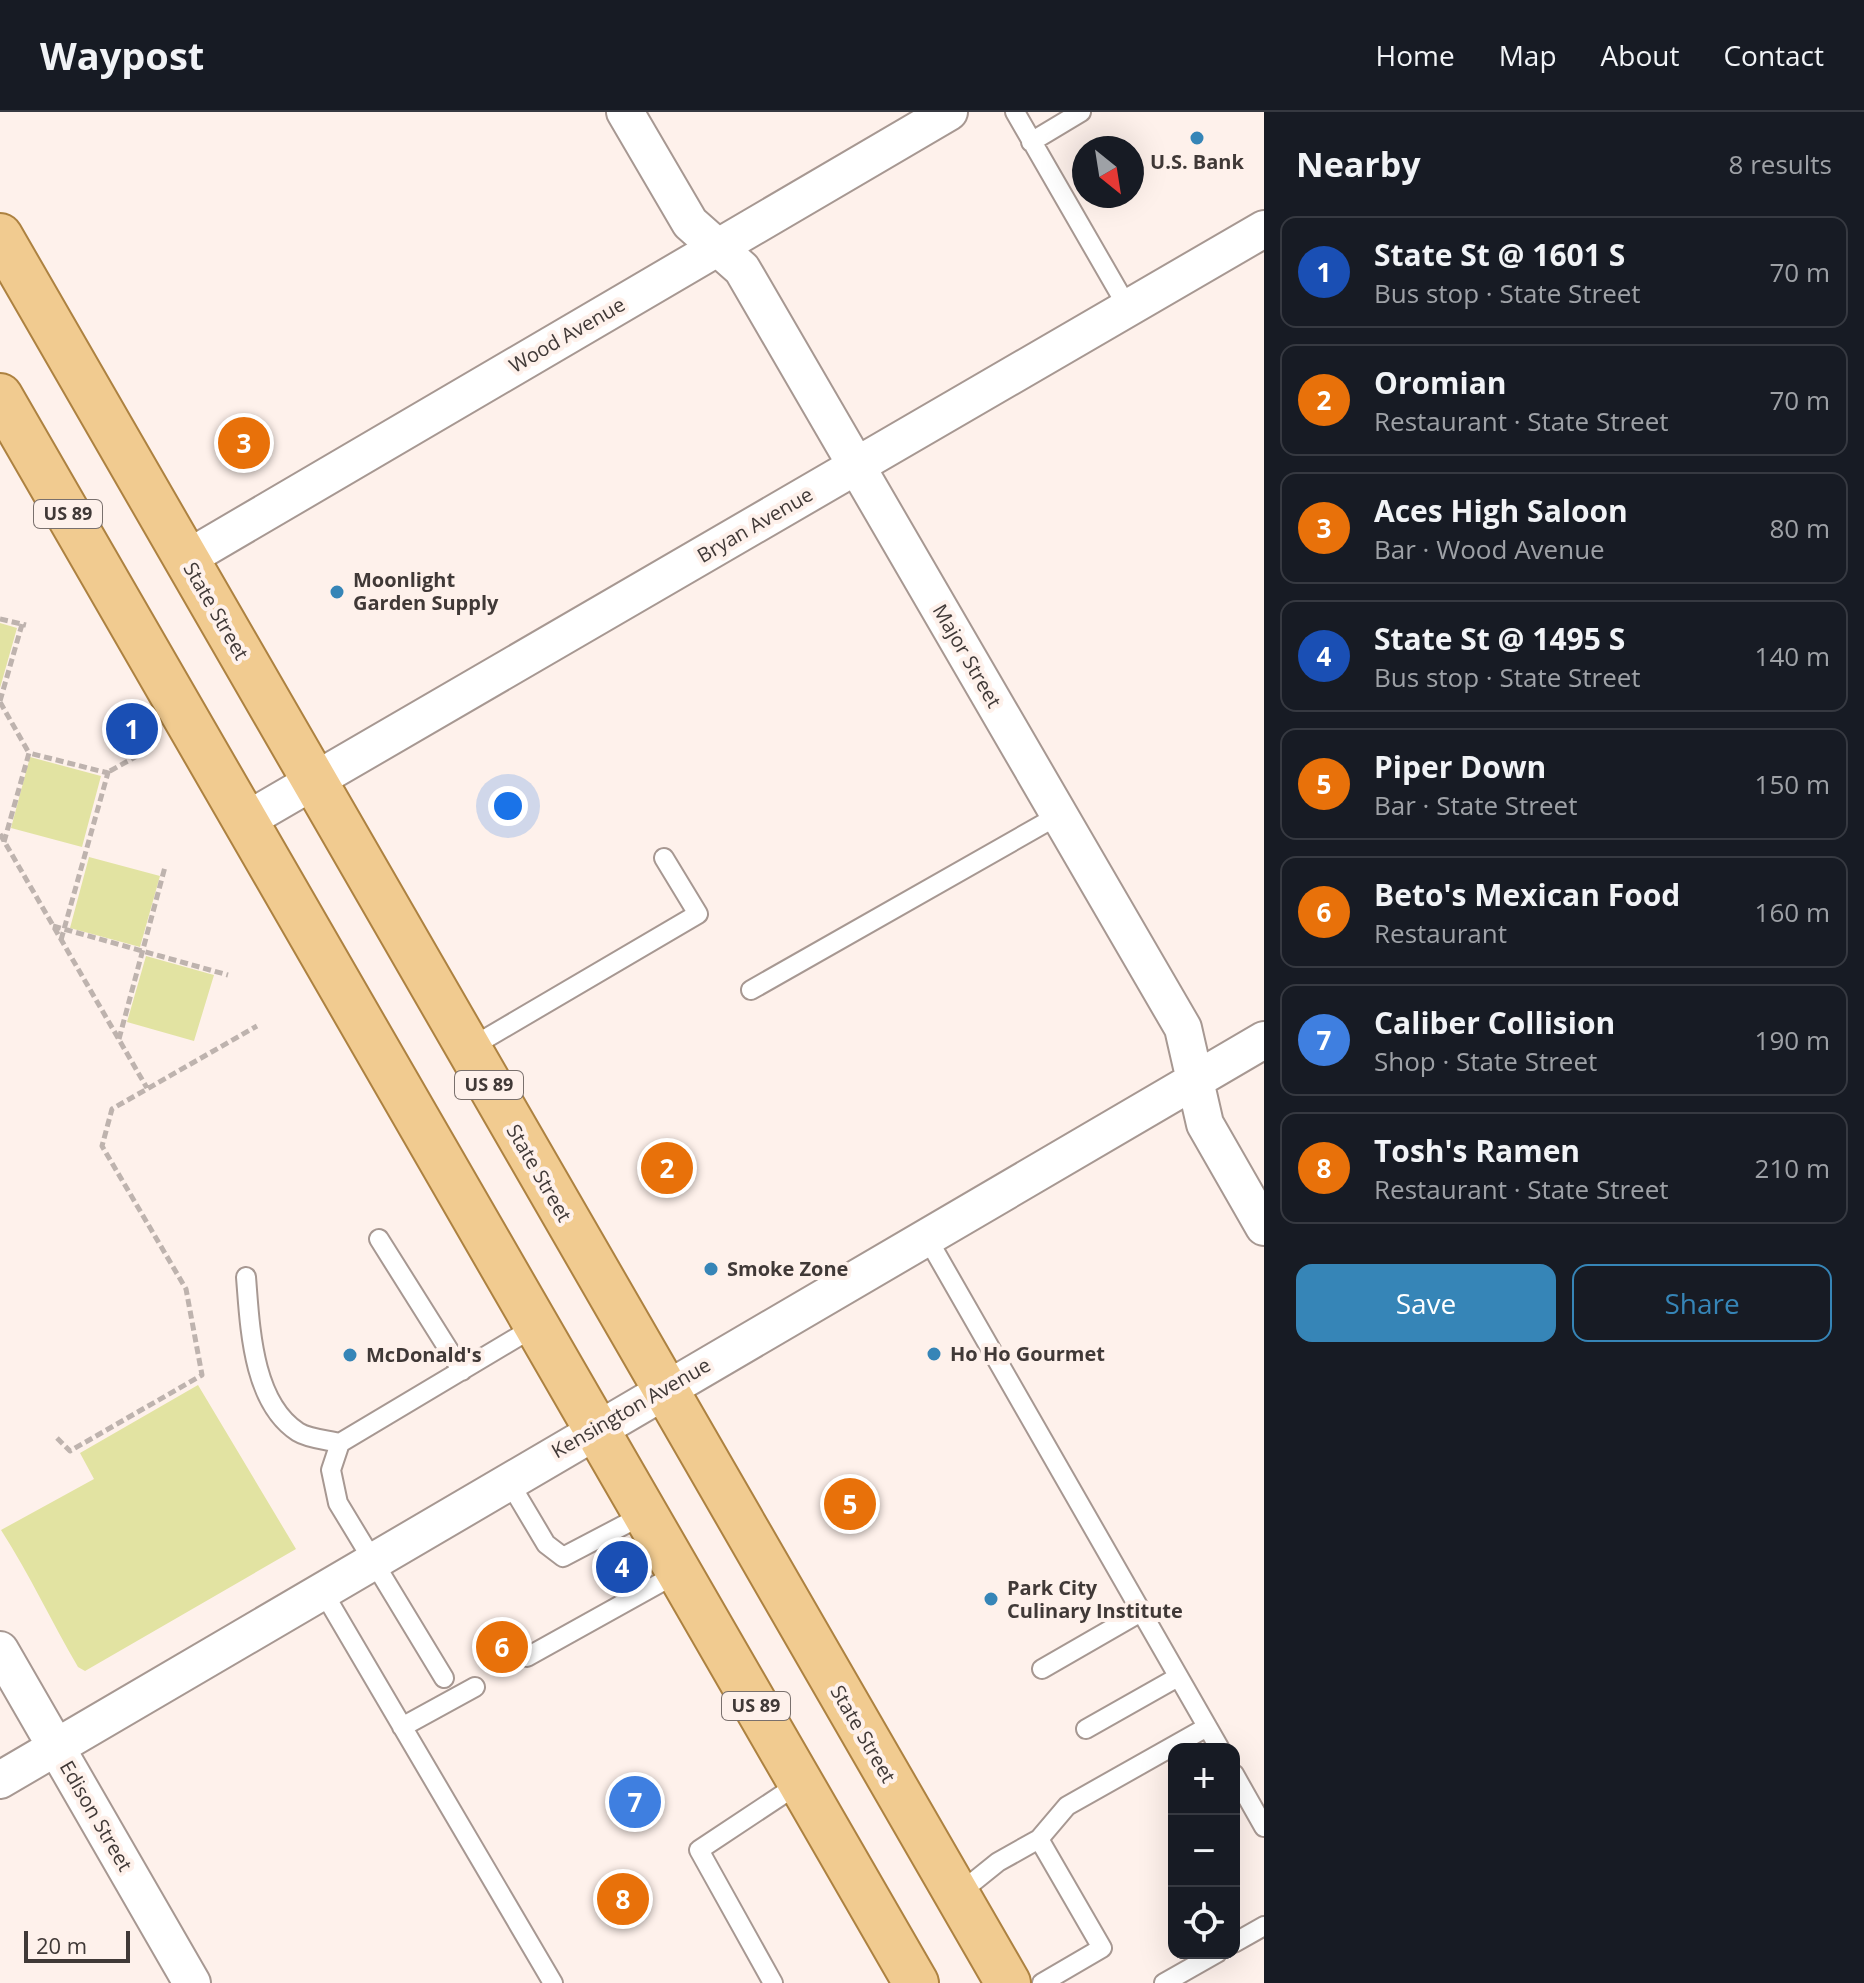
<!DOCTYPE html>
<html lang="en">
<head>
<meta charset="utf-8">
<style>
	:root { --surface:#171b24; --page:#242831; --text:#f1f3f6; --muted:#9ea1a6; --line:#363941; --accent:#3685b7 }
	body { margin:0; font-family:"Open Sans",sans-serif; background:var(--page); color:var(--text) }
	.controls { position:absolute; right:24px; bottom:24px; display:grid; overflow:hidden; border-radius:16px; box-shadow:0 8px 32px #0002 }
	.controls button { width:72px; height:72px; display:grid; place-items:center; padding:0; border:0; border-bottom:2px solid var(--line); background:var(--surface); color:var(--text); font:40px sans-serif }
	.compass { position:absolute; left:1072px; top:24px; width:72px; height:72px; border-radius:50%; background:var(--surface); box-shadow:0 8px 32px #0002; rotate:150deg }
	.scale { position:absolute; left:24px; bottom:20px; width:106px; box-sizing:border-box; padding-left:8px; border:4px solid #403937; border-top:0; font-size:22px; line-height:28px; white-space:nowrap; color:#403937; -webkit-text-stroke:6px #fef1eb; paint-order:stroke }
	.you { position:absolute; left:508px; top:694px; width:28px; height:28px; margin:-20px; border:6px solid #fff; border-radius:50%; background:#1a73e8; box-shadow:0 0 0 12px #1a73e833 }
	.badge { display:grid; place-items:center; width:52px; height:52px; border-radius:50%; background:var(--accent); color:#fff; font-size:26px; font-weight:700 }
	.pin { position:absolute; translate:-50% -50%; border:4px solid #fff; box-shadow:0 2px 8px #0006 }
	.list { margin:0; padding:0; list-style:none }
	h2 { display:flex; justify-content:space-between; align-items:center; height:104px; margin:0; padding:0 32px; font-size:34px }
	h2 small { font-size:26px; font-weight:400; color:var(--muted) }
	.list li { display:grid; grid-template-columns:52px 1fr auto; gap:24px; align-items:center; box-sizing:border-box; height:112px; margin:0 16px 16px; padding:0 16px; border:2px solid var(--line); border-radius:16px }
	.list b { display:block; font-size:30px; white-space:nowrap }
	.list p { margin:0; font-size:26px; white-space:nowrap; color:var(--muted) }
	.list em { font-size:26px; font-style:normal; color:var(--muted) }
	.actions { display:flex; gap:16px; padding:24px 32px }
	.actions a { flex:1; padding:18px 0; border:2px solid var(--accent); border-radius:16px; text-align:center; font-size:28px; color:var(--accent) }
	.actions .main { background:var(--accent); color:#fff }
	.icon { flex:none; width:44px; height:44px; fill:none; stroke:currentColor; stroke-width:2; stroke-linecap:round; stroke-linejoin:round }
	.map { position:relative; flex:none; width:1264px; height:1871px; overflow:hidden }
	header { display:flex; align-items:center; gap:48px; box-sizing:border-box; height:112px; padding:0 40px; background:var(--surface); border-bottom:2px solid var(--line) }
	header strong { font-size:38px }
	nav { display:flex; gap:44px; margin-inline-start:auto; font-size:28px }
	main { display:flex }
	aside { flex:1; background:var(--surface) }
	.map>svg:first-child { display:block }
	.green { fill:#e2e3a2 }
	.lines { fill:none; stroke-linecap:round; stroke-linejoin:round }
	.service-casing { stroke:#a79892; stroke-width:22 }
	.minor-casing { stroke:#a79892; stroke-width:40 }
	.primary-casing { stroke:#ad8241; stroke-width:48 }
	.path { stroke:#beb3ae; stroke-width:5; stroke-dasharray:8 4; stroke-linecap:butt }
	.service { stroke:#fff; stroke-width:18 }
	.minor { stroke:#fff; stroke-width:36 }
	.primary { stroke:#f1cb90; stroke-width:44 }
	.poi-dot { fill:#3685b7; stroke:#fef1eb; stroke-width:3 }
	.labels { text-anchor:middle; stroke-width:8; stroke-linejoin:round; paint-order:stroke }
	.shield { fill:#fef1eb; stroke:#79706d; stroke-width:2 }
	.shield-label { font-size:18px; font-weight:bold; fill:#403937 }
	.poi-label { font-size:20px; font-weight:bold; fill:#403937; stroke:#fef1eb; text-anchor:start }
	.street-label { font-size:20px; fill:#403937; stroke:#fef1eb }
</style>
</head>
<body>
<header>
<strong>Waypost</strong>
<nav><a>Home</a><a>Map</a><a>About</a><a>Contact</a></nav>
</header>
<main>
<div class="map">
<svg width="1264" height="1871" viewBox="0 0 1264 1871">
	<rect width="100%" height="100%" fill="#fef1eb"/>
	<!-- green -->
	<path class="green" d="M 0,511 L 17,516 L 0,576 Z
		M 30,645 L 101,664 L 82,735 L 11,716 Z
		M 89,745 L 160,764 L 140,835 L 70,816 Z
		M 146,844 L 214,863 L 194,929 L 127,910 Z
		M 198,1273 L 296,1437 L 85,1559 L 78,1555 C 51,1509 30,1463 1,1418 L 94,1367 L 80,1341 Z"/>
	<g class="lines">
		<!-- service casing -->
		<g class="service-casing">
			<path id="service" d="M 1015,0 L 1128,196
				M 1031,30 L 1081,0
				M 751,878 L 1059,703
				M 468,937 L 698,802 L 664,746
				M 926,1124 L 1220,1637
				M 379,1127 L 462,1259
				M 246,1165 C 250,1214 252,1290 298,1320 C 309,1327 328,1328 340,1331
				M 508,1368 L 546,1432 L 563,1445 L 645,1402
				M 322,1478 L 553,1871
				M 527,1545 L 678,1461
				M 1042,1557 L 1141,1500
				M 444,1566 L 338,1391 L 331,1358 L 340,1331 L 536,1214
				M 402,1615 L 475,1575
				M 1086,1617 L 1178,1565
				M 1234,1662 L 1264,1715
				M 1039,1727 L 1067,1694 L 1207,1615
				M 957,1783 L 998,1750 L 1039,1727 L 1102,1836 L 1042,1871
				M 1234,1831 L 1264,1814
				M 773,1871 L 699,1738 L 800,1671
				M 1164,1871 L 1217,1841"/>
		</g>
		<!-- minor casing -->
		<g class="minor-casing">
			<path id="minor" d="M 625,0 L 690,111 L 742,157 L 1183,916 L 1205,1012 L 1264,1115
				M 186,447 L 949,0
				M 245,709 L 1264,117
				M 0,1538 L 192,1871
				M 0,1668 L 1264,928"/>
		</g>
		<!-- primary casing -->
		<g class="primary-casing">
			<path id="primary" d="M 0,124 L 1008,1871
				M 0,284 L 916,1871"/>
		</g>
		<!-- path -->
		<path class="path" d="M 0,507 L 26,513
			M 0,589 L 23,509
			M 0,590 L 29,641
			M 110,659 L 146,639
			M 0,722 L 147,976
			M 4,730 L 29,641 L 112,662
			M 53,814 L 228,863
			M 61,828 L 109,657
			M 119,927 L 165,755
			M 57,1326 L 70,1339 L 202,1263 L 186,1177 L 102,1034 L 112,997 L 257,914"/>
		<!-- service -->
		<use href="#service" class="service"/>
		<!-- minor -->
		<use href="#minor" class="minor"/>
		<!-- primary -->
		<use href="#primary" class="primary"/>
	</g>
	<!-- markers -->
	<g class="poi-dot">
		<circle cx="1197" cy="26" r="8"/>
		<circle cx="337" cy="480" r="8"/>
		<circle cx="711" cy="1157" r="8"/>
		<circle cx="934" cy="1242" r="8"/>
		<circle cx="350" cy="1243" r="8"/>
		<circle cx="991" cy="1487" r="8"/>
	</g>
	<g class="labels">
		<!-- shield labels -->
		<g class="shield">
			<rect x="34" y="388" width="68" height="28" rx="6"/>
			<rect x="455" y="959" width="68" height="28" rx="6"/>
			<rect x="722" y="1580" width="68" height="28" rx="6"/>
		</g>
		<g class="shield-label">
			<text x="68" y="408">US 89</text>
			<text x="489" y="979">US 89</text>
			<text x="756" y="1600">US 89</text>
		</g>
		<!-- poi labels -->
		<g class="poi-label">
			<text x="1197" y="57" text-anchor="middle">U.S. Bank</text>
			<text x="353" y="475">Moonlight<tspan x="353" dy="23">Garden Supply</tspan></text>
			<text x="727" y="1164">Smoke Zone</text>
			<text x="950" y="1249">Ho Ho Gourmet</text>
			<text x="366" y="1250">McDonald's</text>
			<text x="1007" y="1483">Park City<tspan x="1007" dy="23">Culinary Institute</tspan></text>
		</g>
		<!-- street labels -->
		<g class="street-label">
			<text transform="translate(567 223) rotate(-30)" y="7">Wood Avenue</text>
			<text transform="translate(755 413) rotate(-30)" y="7">Bryan Avenue</text>
			<text transform="translate(216 499) rotate(60)" y="7">State Street</text>
			<text transform="translate(967 544) rotate(60)" y="7">Major Street</text>
			<text transform="translate(539 1061) rotate(60)" y="7">State Street</text>
			<text transform="translate(631 1296) rotate(-30)" y="7">Kensington Avenue</text>
			<text transform="translate(863 1622) rotate(60)" y="7">State Street</text>
			<text transform="translate(96 1704) rotate(60)" y="7">Edison Street</text>
		</g>
	</g>
</svg>
<div class="controls">
<button>+</button>
<button>−</button>
<button><svg class="icon" aria-label="locate" viewBox="0 0 24 24"><circle cx="12" cy="12" r="6"/><path d="M12 2v4M12 18v4M2 12h4M18 12h4"/></svg></button>
</div>
<svg class="compass" viewBox="-18 -18 36 36"><path d="M0-13l5 13h-10z" fill="#e53935"/><path d="M0 13l5-13h-10z" fill="#9ea1a6"/></svg>
<div class="scale">20 m</div>
<div class="you"></div>
<div class="pin badge" style="left:132px;top:617px;background:#1a4fb4">1</div>
<div class="pin badge" style="left:667px;top:1056px;background:#e8710a">2</div>
<div class="pin badge" style="left:244px;top:331px;background:#e8710a">3</div>
<div class="pin badge" style="left:622px;top:1455px;background:#1a4fb4">4</div>
<div class="pin badge" style="left:850px;top:1392px;background:#e8710a">5</div>
<div class="pin badge" style="left:502px;top:1535px;background:#e8710a">6</div>
<div class="pin badge" style="left:635px;top:1690px;background:#3f7fe0">7</div>
<div class="pin badge" style="left:623px;top:1787px;background:#e8710a">8</div>
</div>
<aside>
<h2>Nearby<small>8 results</small></h2>
<ul class="list">
<li><span class="badge" style="background:#1a4fb4">1</span><div><b>State St @ 1601 S</b><p>Bus stop · State Street</p></div><em>70 m</em></li>
<li><span class="badge" style="background:#e8710a">2</span><div><b>Oromian</b><p>Restaurant · State Street</p></div><em>70 m</em></li>
<li><span class="badge" style="background:#e8710a">3</span><div><b>Aces High Saloon</b><p>Bar · Wood Avenue</p></div><em>80 m</em></li>
<li><span class="badge" style="background:#1a4fb4">4</span><div><b>State St @ 1495 S</b><p>Bus stop · State Street</p></div><em>140 m</em></li>
<li><span class="badge" style="background:#e8710a">5</span><div><b>Piper Down</b><p>Bar · State Street</p></div><em>150 m</em></li>
<li><span class="badge" style="background:#e8710a">6</span><div><b>Beto's Mexican Food</b><p>Restaurant</p></div><em>160 m</em></li>
<li><span class="badge" style="background:#3f7fe0">7</span><div><b>Caliber Collision</b><p>Shop · State Street</p></div><em>190 m</em></li>
<li><span class="badge" style="background:#e8710a">8</span><div><b>Tosh's Ramen</b><p>Restaurant · State Street</p></div><em>210 m</em></li>
</ul>
<div class="actions"><a class="main">Save</a><a>Share</a></div>
</aside>
</main>
</body>
</html>
